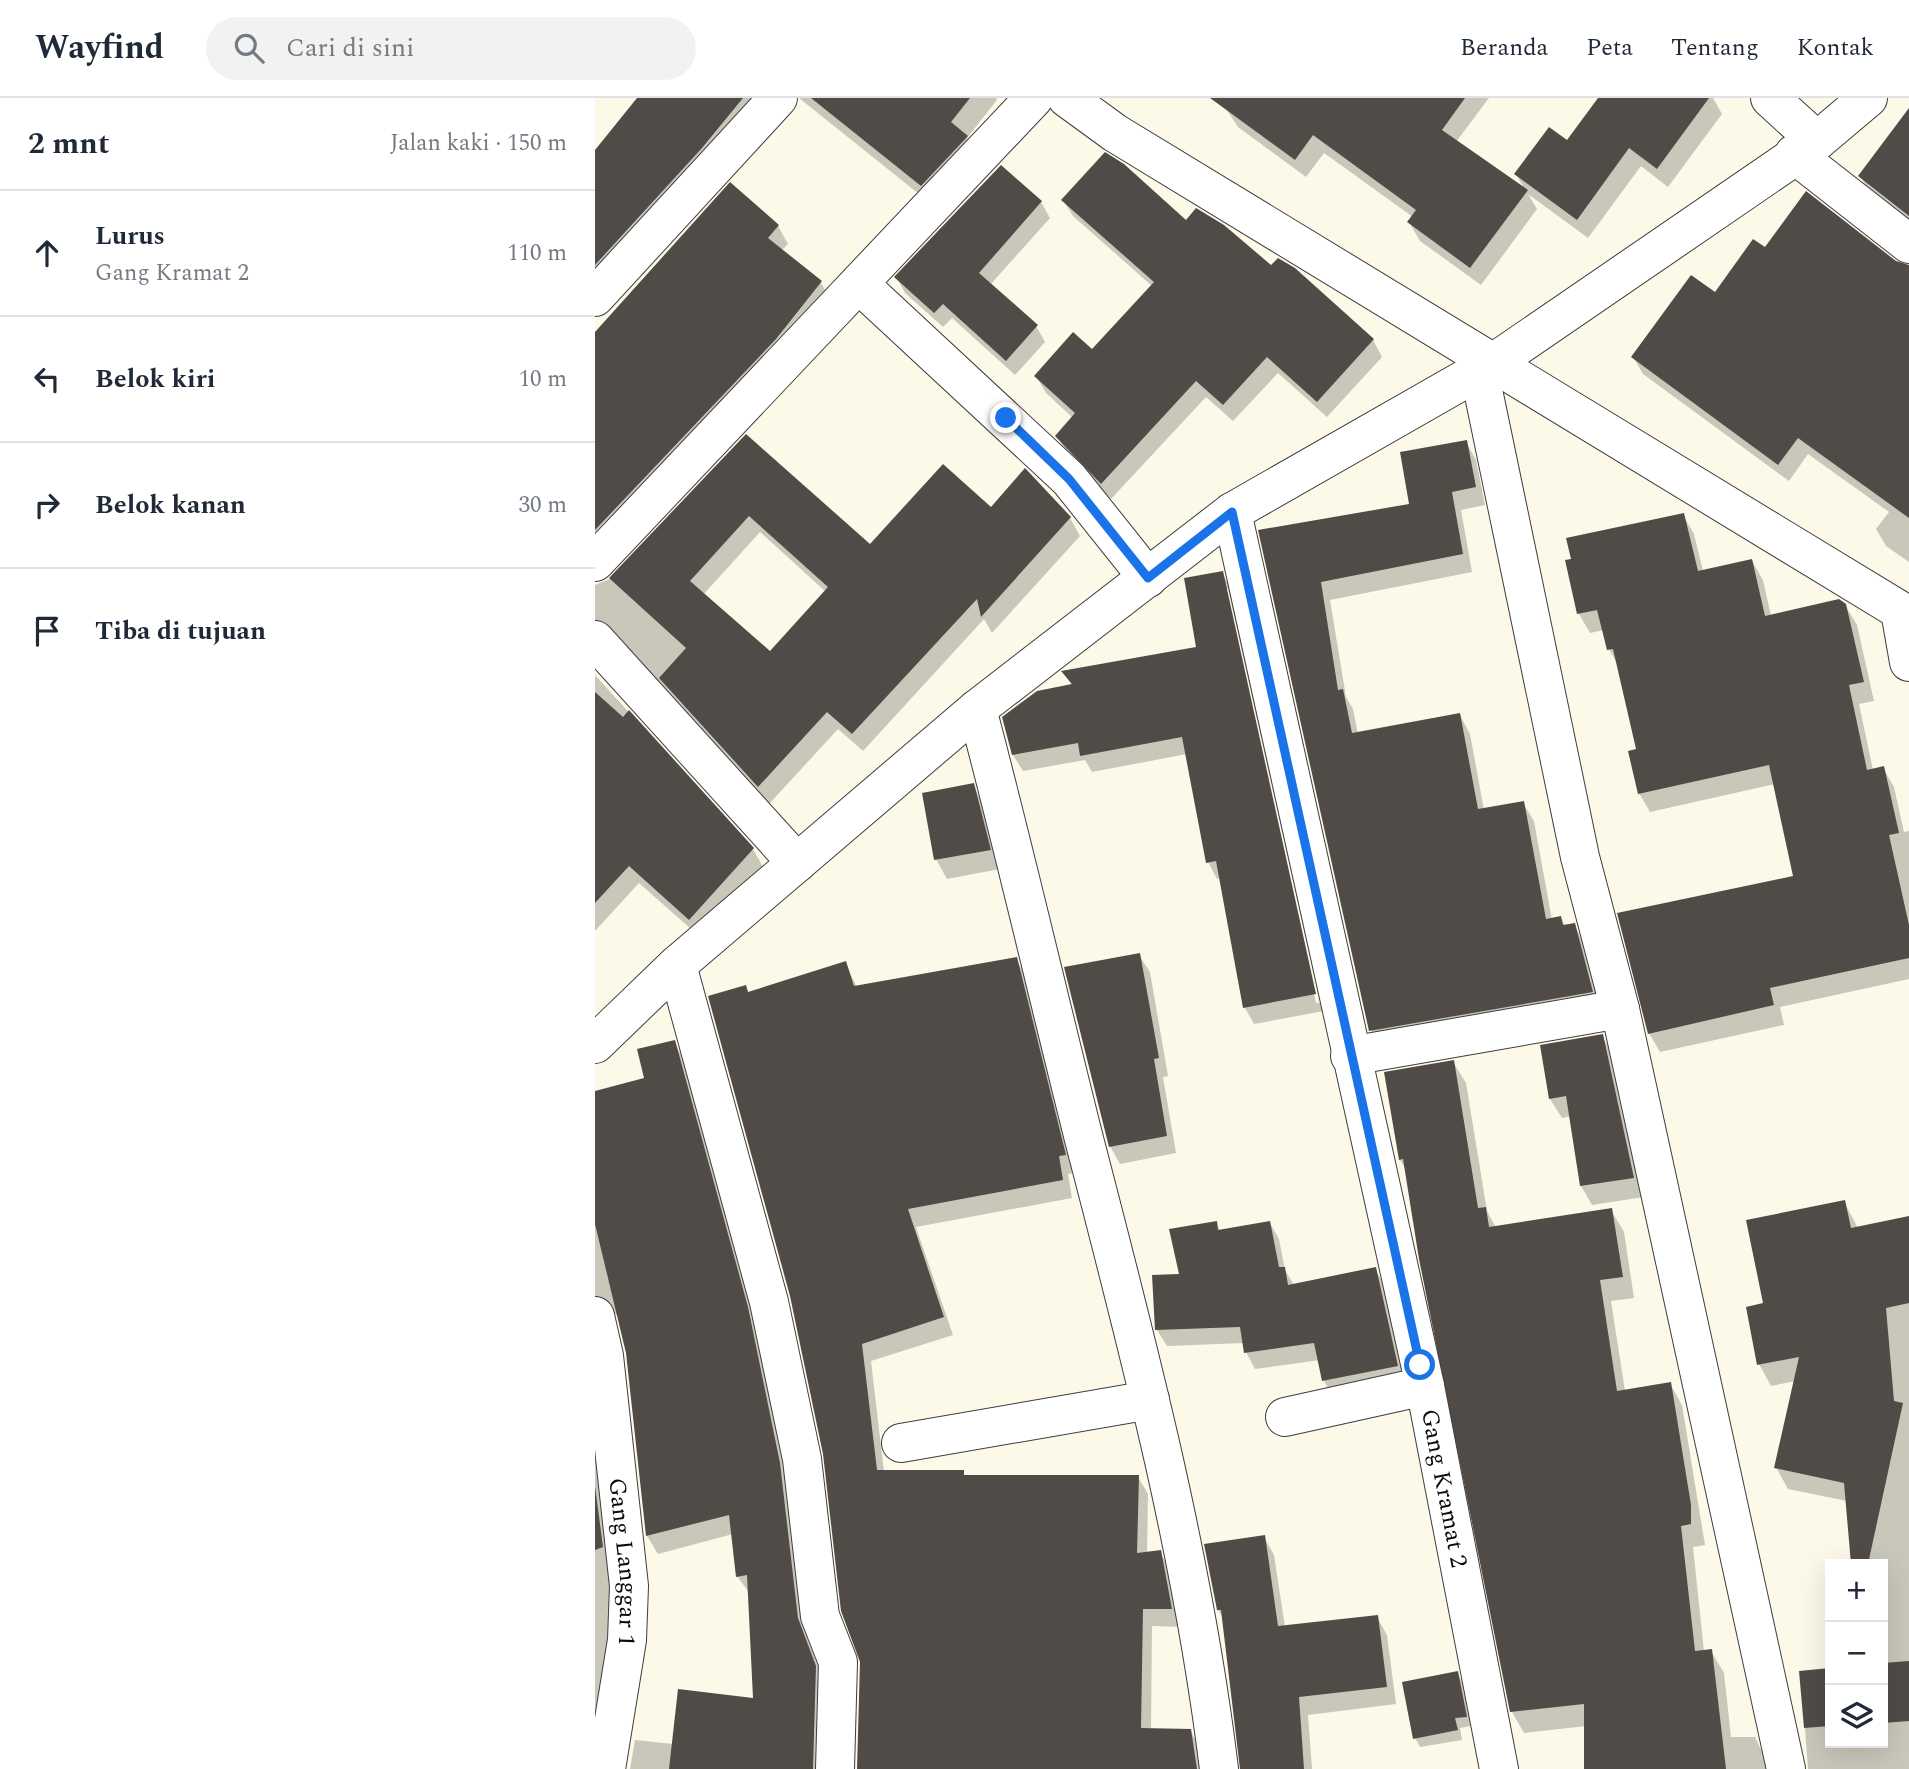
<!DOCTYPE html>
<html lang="id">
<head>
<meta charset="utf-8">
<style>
	:root { --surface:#fff; --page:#f2f2f3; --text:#1f2937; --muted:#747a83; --line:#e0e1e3 }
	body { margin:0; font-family:Spectral,serif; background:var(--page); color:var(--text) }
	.controls { position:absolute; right:21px; bottom:21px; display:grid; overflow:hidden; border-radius:0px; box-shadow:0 7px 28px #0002 }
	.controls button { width:63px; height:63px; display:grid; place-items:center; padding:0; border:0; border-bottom:2px solid var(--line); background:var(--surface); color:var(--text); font:35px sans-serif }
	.stop { position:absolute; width:21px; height:21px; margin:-16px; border:5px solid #1a73e8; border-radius:50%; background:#fff }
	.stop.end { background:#1a73e8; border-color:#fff; box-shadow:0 2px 7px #0008 }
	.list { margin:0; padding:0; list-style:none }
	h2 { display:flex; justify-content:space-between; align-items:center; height:91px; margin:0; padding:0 28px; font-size:30px }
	h2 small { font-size:23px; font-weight:400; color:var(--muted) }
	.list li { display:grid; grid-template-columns:46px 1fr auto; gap:21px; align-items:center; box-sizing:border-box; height:126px; padding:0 28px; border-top:2px solid var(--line) }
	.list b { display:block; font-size:26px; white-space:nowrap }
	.list p { margin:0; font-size:23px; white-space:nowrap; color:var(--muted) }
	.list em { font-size:23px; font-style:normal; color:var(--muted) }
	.icon { flex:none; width:38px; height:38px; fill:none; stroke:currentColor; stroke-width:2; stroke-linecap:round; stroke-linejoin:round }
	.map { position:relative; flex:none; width:1314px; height:1671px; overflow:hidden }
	header { display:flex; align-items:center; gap:42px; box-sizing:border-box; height:98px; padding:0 35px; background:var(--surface); border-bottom:2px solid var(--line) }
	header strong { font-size:33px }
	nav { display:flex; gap:38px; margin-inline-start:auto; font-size:24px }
	.search { width:490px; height:63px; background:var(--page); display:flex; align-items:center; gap:18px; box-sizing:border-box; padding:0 24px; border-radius:38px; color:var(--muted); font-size:26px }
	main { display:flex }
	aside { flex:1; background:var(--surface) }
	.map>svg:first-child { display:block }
	.shadow { fill:#0003; fill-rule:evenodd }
	.building { fill:#514b48; fill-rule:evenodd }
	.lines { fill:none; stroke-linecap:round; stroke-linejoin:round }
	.minor-casing { stroke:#3d3d3d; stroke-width:40 }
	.minor { stroke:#fff; stroke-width:38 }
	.route { stroke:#1a73e8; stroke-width:9 }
	.labels { text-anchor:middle; stroke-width:7; stroke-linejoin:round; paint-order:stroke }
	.street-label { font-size:24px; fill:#0a0a0a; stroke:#fff }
</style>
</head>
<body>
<header>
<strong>Wayfind</strong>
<div class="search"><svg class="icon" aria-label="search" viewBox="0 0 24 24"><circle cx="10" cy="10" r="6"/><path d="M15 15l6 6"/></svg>Cari di sini</div>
<nav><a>Beranda</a><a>Peta</a><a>Tentang</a><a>Kontak</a></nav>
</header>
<main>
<aside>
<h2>2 mnt<small>Jalan kaki · 150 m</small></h2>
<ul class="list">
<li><svg class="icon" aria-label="ahead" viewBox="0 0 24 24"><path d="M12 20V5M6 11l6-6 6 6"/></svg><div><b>Lurus</b><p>Gang Kramat 2</p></div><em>110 m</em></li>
<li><svg class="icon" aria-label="left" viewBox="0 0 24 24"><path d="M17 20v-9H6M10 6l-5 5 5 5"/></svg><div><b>Belok kiri</b></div><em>10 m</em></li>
<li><svg class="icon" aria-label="right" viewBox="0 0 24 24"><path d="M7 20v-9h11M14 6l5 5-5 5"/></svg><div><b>Belok kanan</b></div><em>30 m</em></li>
<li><svg class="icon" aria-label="arrive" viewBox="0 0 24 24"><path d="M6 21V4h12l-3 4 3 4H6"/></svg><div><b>Tiba di tujuan</b></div></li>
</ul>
</aside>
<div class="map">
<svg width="1314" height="1671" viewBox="0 0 1314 1671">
	<rect width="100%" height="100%" fill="#fcf9e9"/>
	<!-- shadow -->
	<path class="shadow" d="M 68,0 L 177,0 L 0,186 L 0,54 Z
		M 204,0 L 401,0 L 402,2 L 372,40 L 383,60 L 339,108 Z
		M 624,0 L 894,0 L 861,44 L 930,92 L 921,76 L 973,45 L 1005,0 L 1118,0 L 1127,16 L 1073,89 L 1046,68 L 993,140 L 933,96 L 942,111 L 886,187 L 825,143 L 814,124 L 818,119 L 729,55 L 711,79 L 643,29 Z
		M 1314,43 L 1314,128 L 1275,95 L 1265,78 Z
		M 406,70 L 446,104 L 455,120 L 395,187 L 441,228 L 450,244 L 420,277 L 357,220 L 348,229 L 310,195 L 302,180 Z
		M 135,87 L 183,128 L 193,146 L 186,153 L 226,185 L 236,202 L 0,460 L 0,237 Z
		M 468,102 L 591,124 L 676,170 L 778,242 L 787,259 L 732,319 L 683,275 L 638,323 L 611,299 L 516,401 L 472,355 L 462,338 L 478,320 L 451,295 L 441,278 L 497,254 L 557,188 L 478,118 Z
		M 1170,151 L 1300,165 L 1314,169 L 1314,464 L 1291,448 L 1281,431 L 1294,414 L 1213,356 L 1194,383 L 1048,276 L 1038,259 L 1120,197 Z
		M 151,338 L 275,449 L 396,411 L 475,420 L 485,438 L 397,535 L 389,521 L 268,653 L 243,631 L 174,706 L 0,541 L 0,487 L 17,480 ZM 165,434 L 231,494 L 175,555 L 108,497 Z
		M 871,344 L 881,362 L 890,407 L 866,412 L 877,474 L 735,502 L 751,599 L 758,611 L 763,636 L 865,617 L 875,636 L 889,712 L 928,705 L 939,723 L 957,822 L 966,820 L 970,828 L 979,827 L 989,845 L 1007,912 L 786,950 L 776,932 L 665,433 L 816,407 Z
		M 1088,417 L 1099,436 L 1108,473 L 1157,463 L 1168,482 L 1176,518 L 1250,507 L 1262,527 L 1279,603 L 1264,606 L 1278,672 L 1288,670 L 1299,689 L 1309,734 L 1314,733 L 1314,881 L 1185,909 L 1189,927 L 1065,954 L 1054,935 L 1200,779 L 1180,686 L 1055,714 L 1044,695 L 1044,652 L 1024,569 L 1014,551 L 1009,532 L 995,535 L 984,516 L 972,463 Z
		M 627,475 L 637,492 L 729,913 L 659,926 L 650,910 L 626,780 L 622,781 L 613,764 L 592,656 L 497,674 L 490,662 L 428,673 L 418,657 L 477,588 L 469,575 L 603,550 ZM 630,491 L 633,491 L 725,905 L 721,905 Z
		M 0,577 L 158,751 L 168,769 L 105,839 L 44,785 L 0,833 Z
		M 378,687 L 389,707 L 405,771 L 352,781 L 341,761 Z
		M 544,857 L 555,874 L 573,978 L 568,979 L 581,1055 L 525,1066 L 515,1048 Z
		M 421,861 L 431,878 L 479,1075 L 473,1076 L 477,1100 L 321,1129 L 358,1237 L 276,1263 L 289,1374 L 368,1374 L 371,1379 L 543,1379 L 553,1396 L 552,1456 L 565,1454 L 575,1472 L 586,1529 L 557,1528 L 556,1632 L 595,1633 L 606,1650 L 609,1671 L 264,1671 L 267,1564 L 150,889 L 154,896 L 250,865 L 262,889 Z
		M 1007,938 L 1018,957 L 1049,1099 L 997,1107 L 986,1088 L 976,1018 L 967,1020 L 955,1001 Z
		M 79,944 L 89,962 L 162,1229 L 195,1384 L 213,1540 L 230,1587 L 228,1671 L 35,1671 L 40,1642 L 78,1646 L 160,1602 L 155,1496 L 142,1478 L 138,1436 L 63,1456 L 52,1438 L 32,1255 L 24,1219 L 19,1215 L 0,1217 L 0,995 L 51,982 Z
		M 858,964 L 871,985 L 892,1113 L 901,1130 L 1016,1112 L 1029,1134 L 1039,1200 L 1016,1203 L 1030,1293 L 1075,1286 L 1087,1307 L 1110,1447 L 1098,1449 L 1109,1554 L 1116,1553 L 1129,1575 L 1136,1639 L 1160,1639 L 1175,1671 L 991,1671 L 991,1628 L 929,1635 L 917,1614 L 812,1073 L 805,1062 Z
		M 1249,1104 L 1263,1130 L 1314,1120 L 1314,1671 L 1213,1671 L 1206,1575 L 1235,1572 L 1235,1645 L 1288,1645 L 1288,1466 L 1257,1466 L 1252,1403 L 1193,1391 L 1181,1369 L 1201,1283 L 1176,1288 L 1164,1266 L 1170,1207 Z
		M 621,1125 L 626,1134 L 675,1125 L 684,1141 L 690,1172 L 699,1187 L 780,1171 L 790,1188 L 811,1285 L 738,1299 L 729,1283 L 725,1262 L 660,1271 L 651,1254 L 649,1245 L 572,1248 L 562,1232 L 586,1178 Z
		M 0,1311 L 21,1531 L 0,1671 Z
		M 669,1439 L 679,1457 L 690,1529 L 782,1519 L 792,1537 L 801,1606 L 713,1617 L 717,1671 L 647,1671 L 629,1521 L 623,1512 Z
		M 862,1575 L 867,1584 L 876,1628 L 865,1630 L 867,1642 L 825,1649 L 820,1640 Z"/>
	<!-- building -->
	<path class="building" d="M 42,0 L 148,0 L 107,50 L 0,167 L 0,52 Z
		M 216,0 L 375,0 L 356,24 L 373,38 L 326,88 Z
		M 615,0 L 870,0 L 847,32 L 933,92 L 875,170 L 812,124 L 821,112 L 718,37 L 700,62 Z
		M 1003,0 L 1114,0 L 1062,71 L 1034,50 L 982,122 L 919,76 L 954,29 L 972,42 Z
		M 1314,10 L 1314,118 L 1263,78 Z
		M 510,54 L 529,66 L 591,122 L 601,110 L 629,127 L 676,167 L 683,160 L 700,170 L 779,241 L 722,304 L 672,259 L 628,307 L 601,283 L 506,386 L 460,338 L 480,315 L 439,278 L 478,234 L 497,251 L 559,184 L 466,102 Z
		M 406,67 L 447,103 L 384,175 L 443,227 L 411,263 L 348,206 L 339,215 L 299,179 Z
		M 135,84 L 184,127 L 173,140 L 227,183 L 181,241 L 0,432 L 0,234 Z
		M 1211,93 L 1301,163 L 1314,167 L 1314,420 L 1203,340 L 1183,367 L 1036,259 L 1096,177 L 1120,194 L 1158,141 L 1170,149 Z
		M 151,336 L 275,446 L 348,366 L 396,409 L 430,370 L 476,419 L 386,519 L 382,501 L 257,636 L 232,614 L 163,689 L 64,580 L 91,550 L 14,480 ZM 154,418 L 233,489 L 175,553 L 95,483 Z
		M 872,342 L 881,389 L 857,394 L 868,456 L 726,484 L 743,592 L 748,591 L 757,635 L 865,615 L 883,711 L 929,703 L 951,821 L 966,818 L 968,827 L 980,825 L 998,894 L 774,933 L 663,432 L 814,406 L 805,354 Z
		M 1089,415 L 1103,473 L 1157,461 L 1170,518 L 1244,501 L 1251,506 L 1269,584 L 1254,587 L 1272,672 L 1289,668 L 1304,735 L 1294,737 L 1314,827 L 1314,860 L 1175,890 L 1179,907 L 1053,936 L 1022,815 L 1198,778 L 1174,667 L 1043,696 L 1033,653 L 1041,651 L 1018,551 L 1012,552 L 1002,512 L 982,516 L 970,462 L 976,461 L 971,440 Z
		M 628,473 L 721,896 L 648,910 L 621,763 L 611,765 L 587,639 L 485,658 L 483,645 L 417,657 L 407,619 L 442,593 L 477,586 L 466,573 L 601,549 L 589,480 Z
		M 0,594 L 28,619 L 34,612 L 159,750 L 94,822 L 34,768 L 0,805 Z
		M 379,685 L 396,752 L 339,762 L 327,695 Z
		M 545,855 L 564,960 L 559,961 L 572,1038 L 514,1049 L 469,869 Z
		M 422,859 L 471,1057 L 464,1058 L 468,1082 L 313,1111 L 349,1219 L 267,1246 L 282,1372 L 369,1372 L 369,1377 L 544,1377 L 542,1455 L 566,1452 L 577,1511 L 548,1511 L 546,1630 L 596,1631 L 602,1671 L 262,1671 L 265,1564 L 246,1513 L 228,1356 L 195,1198 L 113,898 L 151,887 L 153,894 L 251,863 L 259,888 Z
		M 1008,936 L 1039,1080 L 985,1088 L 971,998 L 954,1001 L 945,947 Z
		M 80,942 L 153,1209 L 185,1365 L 203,1520 L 221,1568 L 218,1671 L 74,1671 L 83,1591 L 158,1600 L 152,1477 L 141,1479 L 134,1417 L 51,1438 L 31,1255 L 0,1126 L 0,993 L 49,980 L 42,951 Z
		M 859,962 L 883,1110 L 891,1109 L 894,1129 L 1017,1110 L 1028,1179 L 1005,1182 L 1022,1293 L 1076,1284 L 1096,1407 L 1096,1426 L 1086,1428 L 1100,1553 L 1117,1551 L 1131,1671 L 989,1671 L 989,1606 L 915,1614 L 824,1161 L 808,1061 L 804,1062 L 789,974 Z
		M 1250,1102 L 1256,1130 L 1314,1118 L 1314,1205 L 1291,1210 L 1299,1303 L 1308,1305 L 1273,1466 L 1256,1466 L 1249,1385 L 1179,1370 L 1204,1259 L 1162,1267 L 1151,1209 L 1168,1205 L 1151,1122 Z
		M 622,1123 L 623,1132 L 675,1123 L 684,1169 L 690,1169 L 693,1187 L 781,1169 L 803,1268 L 727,1283 L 719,1245 L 649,1255 L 645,1229 L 560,1232 L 557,1177 L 584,1176 L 574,1131 Z
		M 0,1388 L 8,1449 L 0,1452 Z
		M 670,1437 L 683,1528 L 783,1517 L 792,1589 L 704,1599 L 709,1671 L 645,1671 L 626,1512 L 622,1512 L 609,1446 Z
		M 1314,1563 L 1314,1623 L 1288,1625 L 1288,1565 Z
		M 1235,1570 L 1235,1628 L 1209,1630 L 1204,1573 Z
		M 863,1573 L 872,1619 L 860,1620 L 863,1632 L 818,1641 L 807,1584 Z"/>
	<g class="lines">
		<!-- minor casing -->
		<g class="minor-casing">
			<g id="minor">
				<path d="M 472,0 L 520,35 L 1314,518"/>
				<path d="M 1175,0 L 1222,43"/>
				<path d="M 1199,56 L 1314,146"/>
				<path d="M 264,186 L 474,381 L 553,480"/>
				<path d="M 0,199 L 183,0"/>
				<path d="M 884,273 L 985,759 L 1025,911 L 1191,1671"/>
				<path id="s1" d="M 637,414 L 830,1288 L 904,1671"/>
				<path d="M 0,464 L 439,0"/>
				<path d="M 1305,513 L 1314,564"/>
				<path d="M 0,542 L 202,765"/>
				<path d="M 382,611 C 420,754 453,898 489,1041 C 543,1249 598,1457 624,1671"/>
				<path d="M 82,867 L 174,1204 L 207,1361 L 225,1518 L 243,1564 L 240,1671"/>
				<path d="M 0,946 L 82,867 L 382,611 L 637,414 L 898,265 L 1222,43 L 1273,0"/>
				<path d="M 755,958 L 1025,911"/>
				<path id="s2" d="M 0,1218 L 9,1258 L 34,1488 L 32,1542 L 11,1671"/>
				<path d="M 690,1319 L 830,1288"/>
				<path d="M 306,1345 L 555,1302"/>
			</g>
		</g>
		<!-- minor -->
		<use href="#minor" class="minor"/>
	</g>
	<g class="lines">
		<!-- route -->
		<path class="route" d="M 411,320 L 474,381 L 553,480 L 637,414 L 825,1267"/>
	</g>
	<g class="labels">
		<!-- street labels -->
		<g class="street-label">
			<text dy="8" stroke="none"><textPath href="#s1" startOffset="999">Gang Kramat 2</textPath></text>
			<text dy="8" stroke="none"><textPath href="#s2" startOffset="248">Gang Langgar 1</textPath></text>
		</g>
	</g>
</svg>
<div class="controls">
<button>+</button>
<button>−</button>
<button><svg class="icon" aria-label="layers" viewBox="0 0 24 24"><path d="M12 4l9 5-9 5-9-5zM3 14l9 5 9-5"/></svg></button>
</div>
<div class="stop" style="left:825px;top:1267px"></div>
<div class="stop end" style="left:411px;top:320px"></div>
</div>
</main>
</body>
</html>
